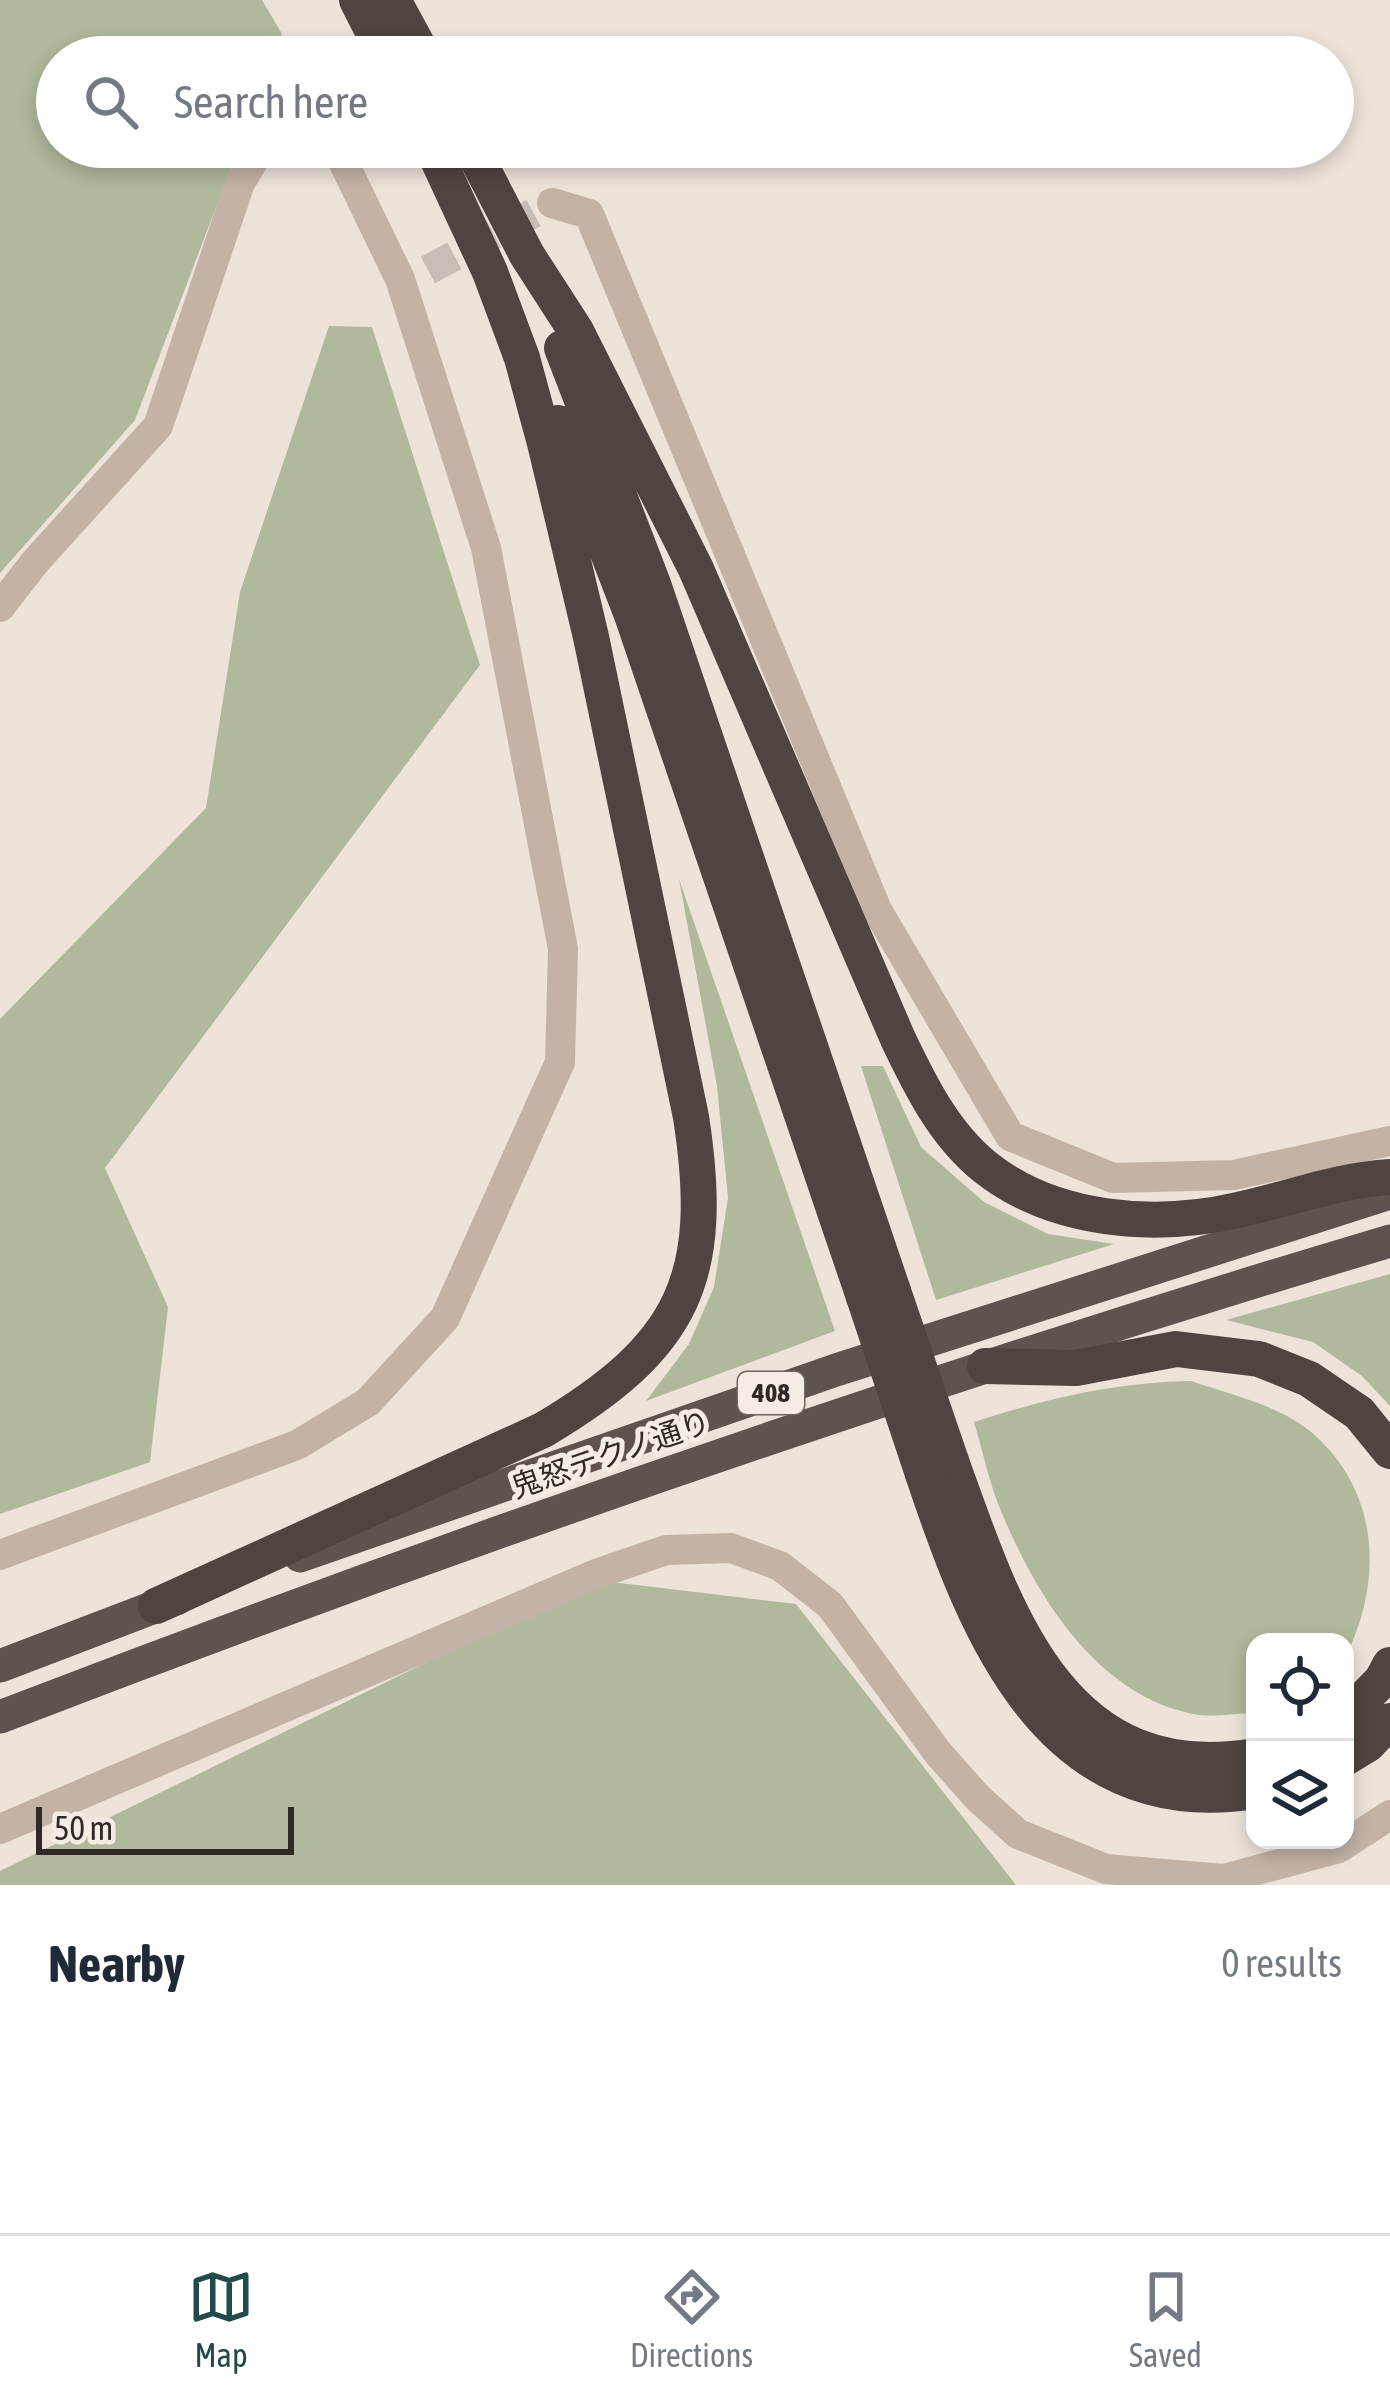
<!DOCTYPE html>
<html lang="en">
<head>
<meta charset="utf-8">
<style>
	:root { --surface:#fff; --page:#f2f2f3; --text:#1f2937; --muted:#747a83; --line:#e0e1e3; --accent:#224a4c }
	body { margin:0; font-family:"Asap Condensed","Noto Sans JP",sans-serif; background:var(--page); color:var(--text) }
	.controls { position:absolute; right:36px; bottom:36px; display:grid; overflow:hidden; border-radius:24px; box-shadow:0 6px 18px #0003 }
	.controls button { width:108px; height:108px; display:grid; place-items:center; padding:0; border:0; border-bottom:3px solid var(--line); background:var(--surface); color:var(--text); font:60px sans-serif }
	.scale { position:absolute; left:36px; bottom:30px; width:258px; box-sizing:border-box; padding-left:12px; border:6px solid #312926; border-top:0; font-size:33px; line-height:42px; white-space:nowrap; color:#312926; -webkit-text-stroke:9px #f5ede4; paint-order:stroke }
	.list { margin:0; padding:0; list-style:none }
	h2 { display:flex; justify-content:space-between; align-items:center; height:156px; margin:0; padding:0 48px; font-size:51px }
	h2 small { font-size:39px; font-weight:400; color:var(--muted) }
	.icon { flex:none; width:66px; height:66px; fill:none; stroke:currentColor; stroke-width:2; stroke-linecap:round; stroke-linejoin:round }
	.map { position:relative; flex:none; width:1390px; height:1885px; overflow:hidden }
	.search { position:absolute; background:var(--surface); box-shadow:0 6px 18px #0003; left:36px; right:36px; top:36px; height:132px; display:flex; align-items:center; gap:30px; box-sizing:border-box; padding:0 42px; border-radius:66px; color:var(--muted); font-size:45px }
	.sheet { height:348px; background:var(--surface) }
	nav { display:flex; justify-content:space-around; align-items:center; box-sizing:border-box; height:168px; border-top:3px solid var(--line); background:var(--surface); font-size:33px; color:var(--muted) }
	nav a { display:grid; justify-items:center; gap:6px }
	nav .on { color:var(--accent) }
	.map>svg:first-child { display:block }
	.green { fill:#b0b99b }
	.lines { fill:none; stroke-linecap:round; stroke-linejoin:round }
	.minor-tunnel { stroke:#c7beb5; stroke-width:30; stroke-dasharray:30 15; stroke-linecap:butt }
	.minor { stroke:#c3b3a7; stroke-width:30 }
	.trunk { stroke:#60524c; stroke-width:33 }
	.motorway { stroke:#50443f; stroke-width:36 }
	.motorway-bridge { stroke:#50443f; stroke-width:36 }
	.labels { text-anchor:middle; stroke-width:10; stroke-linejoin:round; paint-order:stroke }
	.shield { fill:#f5ede4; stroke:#6c645f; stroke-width:3 }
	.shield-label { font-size:27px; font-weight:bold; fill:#312926 }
	.street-label { font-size:30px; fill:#312926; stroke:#f5ede4 }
</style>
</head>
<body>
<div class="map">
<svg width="1390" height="1885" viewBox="0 0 1390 1885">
	<rect width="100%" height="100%" fill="#ede3d9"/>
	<!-- green -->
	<path class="green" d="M 0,0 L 262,0 L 282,34 L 273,57 L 57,57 L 57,147 L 239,147 L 135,420 L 0,573 Z
		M 329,326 L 372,327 L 480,665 L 105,1168 L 168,1307 L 150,1462 L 0,1514 L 0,1019 L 206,808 L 240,592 Z
		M 679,879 L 835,1331 L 646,1401 L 689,1344 L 714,1287 L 728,1198 L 717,1086 Z
		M 861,1066 L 883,1066 L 921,1147 L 984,1202 L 1048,1234 L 1114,1244 L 936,1300 Z
		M 1390,1274 L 1390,1406 L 1362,1376 L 1313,1342 L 1226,1320 Z
		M 1191,1381 C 1229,1394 1278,1405 1310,1431 C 1380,1490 1384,1580 1345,1658 L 1345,1642 L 1255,1642 L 1255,1713 C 1238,1713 1217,1717 1199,1715 C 1098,1698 1037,1597 1001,1511 C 989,1483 983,1451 974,1422 C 1045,1399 1116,1382 1191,1381 Z
		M 595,1580 L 796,1604 L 1016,1885 L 0,1885 L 0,1871 Z"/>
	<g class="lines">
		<!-- minor-tunnel -->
		<path class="minor-tunnel" d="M 428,270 L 552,203"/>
		<!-- minor -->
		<path class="minor" d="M 552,203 L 589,214 L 877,910 L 1010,1136 L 1113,1178 L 1234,1175 L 1390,1141
			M 0,607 L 35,562 L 158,426 L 240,183 L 262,147
			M 0,1555 L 297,1445 L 368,1402 L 445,1318 L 560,1062 L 563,949 L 486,548 L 400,279 L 336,147
			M 0,1829 L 596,1574 L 666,1550 L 731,1548 L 780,1566 L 830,1605 L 938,1753 L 978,1798 L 1018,1834 L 1106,1869 L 1224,1879 L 1339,1848 L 1390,1815"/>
		<!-- trunk -->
		<path class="trunk" d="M 300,1556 L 836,1370 L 1390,1193
			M 0,1666 L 178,1598
			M 0,1717 C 457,1541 920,1381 1390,1241"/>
		<!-- motorway -->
		<path class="motorway" d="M 357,0 L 386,57
			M 393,0 L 424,57
			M 471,147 L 527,255 L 576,331 L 696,569 L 898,1039 C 920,1085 944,1134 985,1167 C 1054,1222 1155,1229 1238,1210 C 1289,1199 1338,1180 1390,1177
			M 562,348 L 653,584 L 893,1291
			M 558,423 L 632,615 L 864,1297
			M 985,1366 L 1076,1368 L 1176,1349 L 1259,1359 L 1309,1379 L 1359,1413 L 1390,1451
			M 951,1461 C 1003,1606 1059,1790 1255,1756
			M 923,1474 C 976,1633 1049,1824 1255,1791
			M 156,1606 L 543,1430 C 684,1346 716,1279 691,1117 L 591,637 L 545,443 L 522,358 L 490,272 L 432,147
			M 1345,1718 L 1382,1680 L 1390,1665
			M 1345,1758 L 1368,1744 L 1390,1721"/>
		<!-- motorway-bridge -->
		<path class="motorway-bridge" d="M 893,1291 L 951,1461
			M 864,1297 L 923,1474"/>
	</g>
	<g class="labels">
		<!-- shield labels -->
		<rect class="shield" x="738" y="1372" width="66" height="42" rx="9"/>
		<g class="shield-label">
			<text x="771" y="1402">408</text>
		</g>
		<!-- street labels -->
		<g class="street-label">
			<text transform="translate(611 1455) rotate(-19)" y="10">鬼怒テクノ通り</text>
		</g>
	</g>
</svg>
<div class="controls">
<button><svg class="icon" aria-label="locate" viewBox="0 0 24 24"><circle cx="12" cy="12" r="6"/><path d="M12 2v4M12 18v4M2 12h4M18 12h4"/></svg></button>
<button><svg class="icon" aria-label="layers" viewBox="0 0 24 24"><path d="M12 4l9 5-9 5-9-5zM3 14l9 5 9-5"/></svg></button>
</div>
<div class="scale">50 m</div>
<div class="search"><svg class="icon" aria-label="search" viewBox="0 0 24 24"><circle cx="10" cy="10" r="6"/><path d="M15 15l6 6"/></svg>Search here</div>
</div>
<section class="sheet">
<h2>Nearby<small>0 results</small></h2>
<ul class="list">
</ul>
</section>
<nav>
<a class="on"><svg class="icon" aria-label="map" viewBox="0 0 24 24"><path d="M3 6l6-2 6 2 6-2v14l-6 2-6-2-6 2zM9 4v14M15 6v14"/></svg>Map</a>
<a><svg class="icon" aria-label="directions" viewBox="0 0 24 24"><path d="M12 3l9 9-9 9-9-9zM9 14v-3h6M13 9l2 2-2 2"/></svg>Directions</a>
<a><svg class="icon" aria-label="saved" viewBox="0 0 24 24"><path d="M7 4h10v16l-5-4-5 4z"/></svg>Saved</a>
</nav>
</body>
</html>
